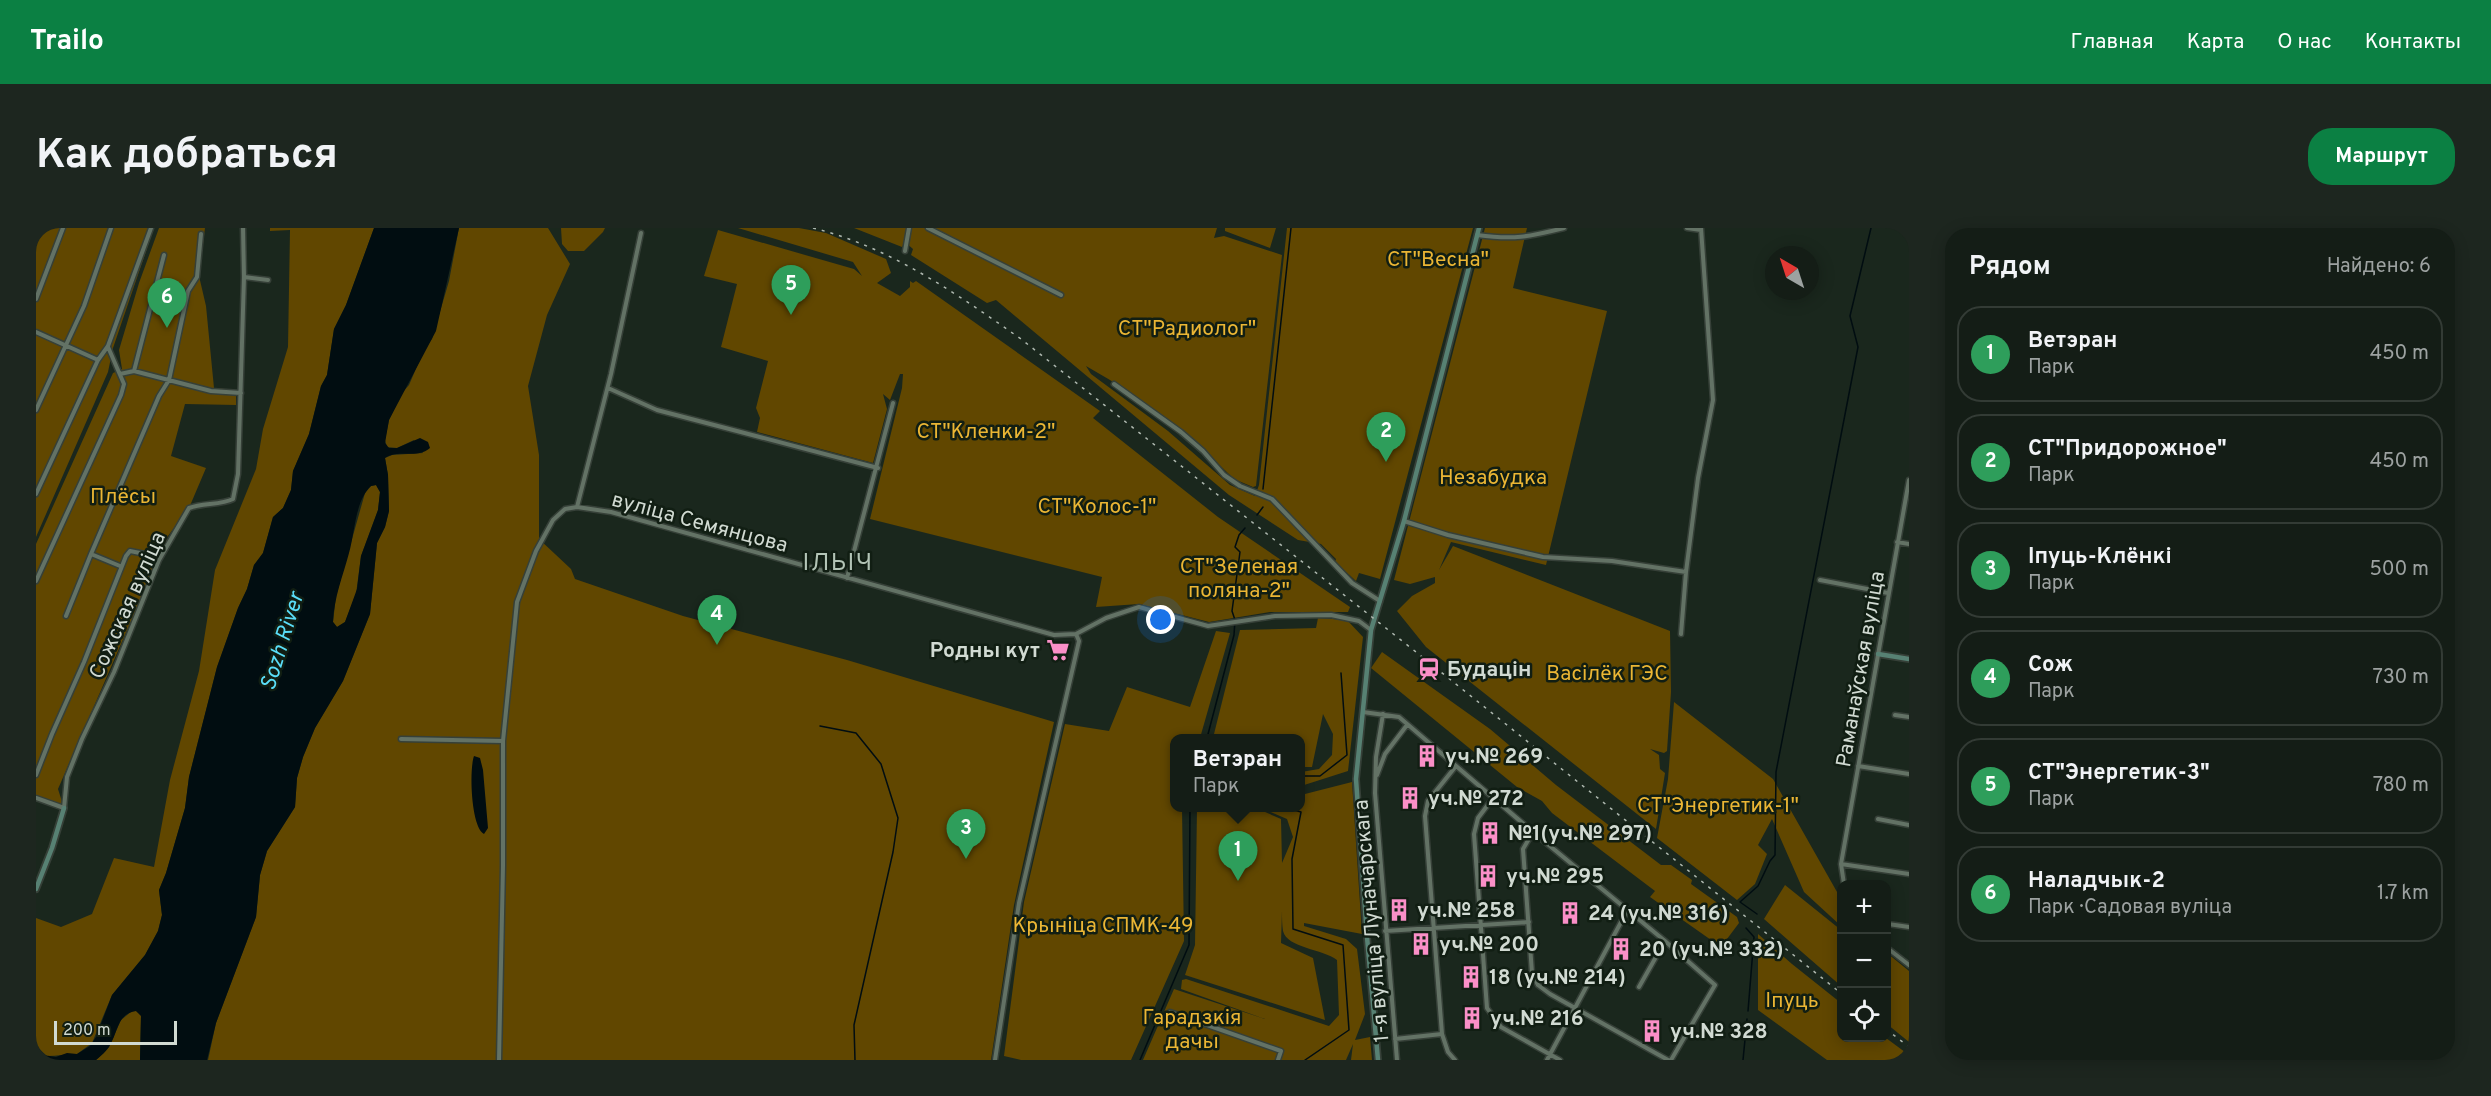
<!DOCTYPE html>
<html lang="ru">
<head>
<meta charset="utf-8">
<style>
	:root { --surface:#141d16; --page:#1d261f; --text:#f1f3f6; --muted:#9da2a1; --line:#333b35; --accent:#0b8043 }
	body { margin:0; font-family:Overpass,sans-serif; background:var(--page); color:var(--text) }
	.controls { position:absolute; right:18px; bottom:18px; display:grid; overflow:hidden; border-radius:12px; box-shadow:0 3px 15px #0003 }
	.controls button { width:54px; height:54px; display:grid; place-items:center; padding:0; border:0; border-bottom:2px solid var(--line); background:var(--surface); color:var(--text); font:30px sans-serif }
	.compass { position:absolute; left:1729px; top:18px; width:54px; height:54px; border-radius:50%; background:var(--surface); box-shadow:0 3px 15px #0003; rotate:321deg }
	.scale { position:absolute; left:18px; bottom:15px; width:123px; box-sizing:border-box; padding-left:6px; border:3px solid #d1dad2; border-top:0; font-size:16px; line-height:21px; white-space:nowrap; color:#d1dad2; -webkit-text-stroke:4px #111e13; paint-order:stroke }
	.you { position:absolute; left:1125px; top:392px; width:21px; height:21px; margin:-15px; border:4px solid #fff; border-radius:50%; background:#1a73e8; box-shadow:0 0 0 9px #1a73e833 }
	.badge { display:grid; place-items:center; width:39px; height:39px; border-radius:50%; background:var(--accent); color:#fff; font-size:20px; font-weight:700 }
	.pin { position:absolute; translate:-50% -50px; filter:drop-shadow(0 2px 3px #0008) }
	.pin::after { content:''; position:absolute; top:32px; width:21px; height:18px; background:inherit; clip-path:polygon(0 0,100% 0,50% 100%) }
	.popup { position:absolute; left:1134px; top:506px; width:135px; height:78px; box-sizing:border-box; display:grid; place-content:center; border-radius:12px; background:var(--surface); filter:drop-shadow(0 2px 4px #0005); font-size:20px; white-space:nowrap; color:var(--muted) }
	.popup b { font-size:22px; color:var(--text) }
	.popup::after { content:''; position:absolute; left:50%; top:100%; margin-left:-12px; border:12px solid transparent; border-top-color:var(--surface) }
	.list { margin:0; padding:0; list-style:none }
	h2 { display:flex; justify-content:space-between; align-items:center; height:78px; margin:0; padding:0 24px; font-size:26px }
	h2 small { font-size:20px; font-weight:400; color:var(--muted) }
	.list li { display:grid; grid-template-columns:39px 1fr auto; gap:18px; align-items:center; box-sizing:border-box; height:96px; margin:0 12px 12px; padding:0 12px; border:2px solid var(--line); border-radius:24px }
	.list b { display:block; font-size:22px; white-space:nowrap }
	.list p { margin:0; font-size:20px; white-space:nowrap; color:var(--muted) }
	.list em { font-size:20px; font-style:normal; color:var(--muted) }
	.icon { flex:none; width:33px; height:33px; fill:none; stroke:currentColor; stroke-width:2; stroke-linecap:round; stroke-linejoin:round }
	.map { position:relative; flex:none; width:1873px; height:832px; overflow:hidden; border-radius:24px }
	header { display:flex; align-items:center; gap:36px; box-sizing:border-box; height:84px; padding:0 30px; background:var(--accent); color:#fff }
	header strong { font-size:28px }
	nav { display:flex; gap:33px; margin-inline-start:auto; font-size:21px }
	.intro { display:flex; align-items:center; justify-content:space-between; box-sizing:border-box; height:144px; padding:0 36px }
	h1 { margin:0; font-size:42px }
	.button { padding:15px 27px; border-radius:24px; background:var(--accent); color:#fff; font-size:21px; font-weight:700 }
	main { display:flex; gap:36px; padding:0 36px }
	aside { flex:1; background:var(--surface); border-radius:24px; box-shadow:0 3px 15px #0003 }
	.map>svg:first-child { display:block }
	.green { fill:#614700 }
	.water { fill:#010d11; fill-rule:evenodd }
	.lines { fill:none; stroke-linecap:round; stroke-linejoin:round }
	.stream { stroke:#010d11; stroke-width:1.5 }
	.street-casing { stroke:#364038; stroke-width:7 }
	.secondary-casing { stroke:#364038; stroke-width:8 }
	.street { stroke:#637265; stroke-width:4 }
	.secondary { stroke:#578173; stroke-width:4.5 }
	.rail { stroke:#afb9b0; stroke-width:1.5; stroke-dasharray:3 6; stroke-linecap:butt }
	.labels { text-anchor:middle; stroke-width:5; stroke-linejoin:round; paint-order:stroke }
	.park-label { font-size:21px; fill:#ebb634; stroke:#111e13 }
	.street-label { font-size:21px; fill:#d1dad2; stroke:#111e13 }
	.poi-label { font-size:21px; font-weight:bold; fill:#d1dad2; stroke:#111e13; text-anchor:start }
	.water-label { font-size:22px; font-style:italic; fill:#5adef9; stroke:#111e13 }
	.quarter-label { font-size:24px; letter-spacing:1.5px; fill:#b3c4b6; stroke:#111e13 }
</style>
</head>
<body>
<header>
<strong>Trailo</strong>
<nav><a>Главная</a><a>Карта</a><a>О нас</a><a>Контакты</a></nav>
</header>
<div class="intro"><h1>Как добраться</h1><a class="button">Маршрут</a></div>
<main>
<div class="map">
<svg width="1873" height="832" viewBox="0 0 1873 832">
	<rect width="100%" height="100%" fill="#1a271d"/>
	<!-- green -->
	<path class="green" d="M 0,0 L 118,0 L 77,120 L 72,144 L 0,309 Z
		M 123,0 L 169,0 L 163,48 L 170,78 L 178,160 L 200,162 L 200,177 L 149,176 L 135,228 L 170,240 L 153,280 L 132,308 L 22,561 L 28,580 L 0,571 L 0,316 L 77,145 L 86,141 L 83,122 L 103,55 Z
		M 234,0 L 338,0 L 310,77 L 298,101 L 291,147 L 285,158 L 273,206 L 257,243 L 255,262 L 247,280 L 237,289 L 227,325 L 218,337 L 211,361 L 202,380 L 181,439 L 153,549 L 149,580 L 130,645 L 123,662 L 126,687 L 122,703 L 109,727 L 76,767 L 56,815 L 41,826 C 30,826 21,828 11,828 L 0,818 L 0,690 L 25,699 L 56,686 L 78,630 L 118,639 L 134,552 L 163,443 L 179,342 L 220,241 L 227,201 L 252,119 L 254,2 L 234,3 Z
		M 423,0 L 512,0 L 534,36 L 511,87 L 492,158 L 503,227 L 503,311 L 535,341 L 539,351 L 647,388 L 811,432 L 1018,494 L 978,677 L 955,832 L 172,832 L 180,795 L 220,689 L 224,647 L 231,623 L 259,579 L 261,550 L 267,529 L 279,500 L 307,453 L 334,386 L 341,315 L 349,299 L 353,283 L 352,247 L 349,230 L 356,227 L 387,225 L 378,212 L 361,220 L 351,219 L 349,212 L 353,192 L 366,165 L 373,157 L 388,122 L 396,111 L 413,53 Z
		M 525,0 L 569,0 L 567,4 L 548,23 L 532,23 L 526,16 Z
		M 702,0 L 763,0 L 790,5 L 850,31 L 855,45 L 841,55 L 864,68 L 874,59 L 874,53 L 877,55 L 880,53 L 1064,183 L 1057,190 L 1182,289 L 1314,379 L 1312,384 L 1234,384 L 1173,394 L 1103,376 L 1060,379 L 1066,349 L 834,291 L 866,160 L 867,146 L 864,146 L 854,172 L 847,166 L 851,181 L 837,235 L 721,204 L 724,190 L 720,180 L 732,133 L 685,119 L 701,56 L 668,48 L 682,2 L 818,41 L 826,48 L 817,34 Z
		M 818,0 L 1181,0 L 1178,10 L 1188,8 L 1246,27 L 1220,258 L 1217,259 L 1198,251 L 1148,203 L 1074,152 L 1050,138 L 1055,146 L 1132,203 L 1194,257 L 1219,268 L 1223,257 L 1251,0 L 1437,0 L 1344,351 L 1323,345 L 1320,353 L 1299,334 L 1300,331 L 1285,316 L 1262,312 L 1193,267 L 960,72 L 951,75 L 875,27 L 877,21 L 869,14 L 866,19 Z
		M 1189,0 L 1240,0 L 1234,20 L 1189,3 Z
		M 1449,0 L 1491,0 L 1477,60 L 1571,83 L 1510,337 L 1415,314 L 1403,342 L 1417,318 L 1634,403 L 1635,464 L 1631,523 L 1628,525 L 1614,521 L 1623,527 L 1624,541 L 1629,545 L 1620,601 L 1390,419 L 1361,383 L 1376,368 L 1399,355 L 1399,349 L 1374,356 L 1358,352 Z
		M 340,257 L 344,264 L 342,282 L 325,328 L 320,366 L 309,394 L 301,399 L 297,394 L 300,368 L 329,265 L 335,258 Z
		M 1282,390 L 1311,392 L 1327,409 L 1312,543 L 1265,558 L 1265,544 L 1283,541 L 1296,527 L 1297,506 L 1287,486 L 1276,539 L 1265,539 L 1265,510 L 1177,510 L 1204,402 L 1280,400 Z
		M 1180,403 L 1194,405 L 1164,510 L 1139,510 L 1139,580 L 1146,580 L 1148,713 L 1095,832 L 985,832 L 968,828 L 988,674 L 1029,496 L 1073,503 L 1091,459 L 1154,479 Z
		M 1346,424 L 1454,501 L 1520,557 L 1625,637 L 1635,637 L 1656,652 L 1655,656 L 1701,689 L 1703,695 L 1685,719 L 1614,669 L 1619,663 L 1516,585 L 1506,573 L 1481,559 L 1335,440 Z
		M 1638,474 L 1737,551 L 1805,671 L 1805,698 L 1768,664 L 1736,591 L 1722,617 L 1731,626 L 1719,656 L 1701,672 L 1621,610 L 1632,551 Z
		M 1316,554 L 1326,706 L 1268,695 L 1268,698 L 1310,711 L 1321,721 L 1329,786 L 1319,812 L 1334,809 L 1336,832 L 1315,832 L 1317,816 L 1310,832 L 1107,832 L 1138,761 L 1229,791 L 1145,761 L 1146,752 L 1150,751 L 1293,798 L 1303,787 L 1301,732 C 1287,721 1251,720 1247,703 C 1246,697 1246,690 1246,683 L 1245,715 L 1277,730 L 1289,792 L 1149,747 L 1159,717 L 1161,580 L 1220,580 L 1245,591 L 1246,635 L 1257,609 L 1251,591 L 1225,580 L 1265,580 L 1265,567 Z
		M 1749,657 L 1805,702 L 1805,758 L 1728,691 Z
		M 1722,706 L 1756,736 L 1805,775 L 1806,810 L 1850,810 L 1873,827 L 1873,832 L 1791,832 L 1722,782 Z
		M 1851,725 L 1873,743 L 1873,814 L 1851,796 Z
		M 96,783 L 100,783 L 105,786 L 104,832 L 60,832 L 73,819 L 85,792 Z"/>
	<!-- water -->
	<path class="water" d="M 338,0 L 423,0 L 400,103 L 353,192 L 349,215 L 353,220 L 361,220 L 384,210 L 392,214 L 394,220 C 382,231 361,221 349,230 L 352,247 L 353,283 L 349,299 L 341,315 L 334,386 L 307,453 L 279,500 L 267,529 L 261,550 L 259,579 L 231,623 L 224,647 L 220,689 L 180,795 L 171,832 L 104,832 L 105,788 L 100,783 C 81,786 82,804 74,817 C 71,823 65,828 60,832 L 0,832 L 0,818 L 7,827 L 20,829 L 31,825 L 41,826 L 54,818 L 60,809 L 76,767 L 109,727 L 122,703 L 126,687 L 123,662 L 130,645 L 149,580 L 153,549 L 181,439 L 202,380 L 211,361 L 218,337 L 227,325 L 237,289 L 247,280 L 255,262 L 257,243 L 273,206 L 285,158 L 291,147 L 298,101 L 310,77 ZM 340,257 L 344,264 L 342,282 L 325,328 L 321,361 L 309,394 L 301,399 L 297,394 C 298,369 307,348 313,325 C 319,304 319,273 335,258 Z
		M 438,528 L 444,530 L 447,542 L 452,600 L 448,606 C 435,599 433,542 438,528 Z"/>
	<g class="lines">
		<!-- stream -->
		<path class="stream" d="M 1227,261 L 1255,0
			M 1221,287 L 1227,279
			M 784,498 L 820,505 L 845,536 L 862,590 L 857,624 L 818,797 L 819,832
			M 1171,510 L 1198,407 L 1199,392 L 1196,383 L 1204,324 L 1199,319 L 1203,307 L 1209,300
			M 1265,548 L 1284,548 L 1311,527 L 1305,445
			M 1251,580 L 1265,584 L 1256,631 L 1257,701 L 1307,717 L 1313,802 L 1269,832
			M 1721,686 L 1704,674 L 1722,658 L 1734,633 L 1739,627 L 1740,544 L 1822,119 L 1814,88 L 1835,0
			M 1710,700 L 1718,709 L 1712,783
			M 1104,832 L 1153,717 L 1154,580
			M 1707,832 L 1711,791"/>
		<!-- street casing -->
		<g class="street-casing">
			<path id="street" d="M 892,0 L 1025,67
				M 1651,0 L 1665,2
				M 1441,7 C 1478,12 1492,9 1528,0
				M 869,23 L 873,0
				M 208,49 L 232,52
				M 0,71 L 27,0
				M 0,104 L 62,132
				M 98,143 L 128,27
				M 84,146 L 98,143 L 175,163 L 205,165
				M 1078,156 L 1145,204 L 1167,223 L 1188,247 L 1204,258 L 1236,271 L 1316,355 L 1344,373
				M 572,160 L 621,182 L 842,240
				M 0,182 L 48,78 L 75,0
				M 0,266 L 62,132 L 72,118 L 115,0
				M 541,279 L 575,146 L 605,5
				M 1368,293 L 1412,307 L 1507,329 L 1576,333 L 1650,344
				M 1861,314 L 1873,316
				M 84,338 L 55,326 L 123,168 L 133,152 L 152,63 L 161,49 L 165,6
				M 811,350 L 857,175
				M 1784,352 L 1852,365
				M 0,353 L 85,167 L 88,156 L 72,119
				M 30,388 L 55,326
				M 1645,406 L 1650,344 L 1662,250 L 1677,172 L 1665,0
				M 1327,484 L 1363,489 L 1497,604 L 1629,713 L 1679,757 L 1635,832
				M 1347,486 L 1340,529 L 1339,565 L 1361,832
				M 1859,487 L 1873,489
				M 365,511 L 467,513
				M 1822,538 L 1873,546
				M 0,547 L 16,506 L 48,434 L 90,328 L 94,323 L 124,329
				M 1341,547 L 1349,526 L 1371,497
				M 0,570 L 28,580 L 31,549 L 46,511 L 78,444 L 123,332 L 153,280 C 167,275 185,277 197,271 L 202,246 L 208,49 L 207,0
				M 1457,570 L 1442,590 L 1438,606 L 1451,780 L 1465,799 L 1524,832
				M 1842,591 L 1873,597
				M 1497,604 L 1487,621 L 1496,745 L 1502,757 L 1514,766 L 1632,832
				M 1805,636 L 1873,646
				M 1808,656 L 1805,636 L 1873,252
				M 1850,697 L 1852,696 L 1873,699
				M 1349,703 L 1493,694
				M 1850,719 L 1873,737
				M 1603,759 L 1629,713
				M 1134,784 L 1245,823 L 1242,832
				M 1359,811 L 1406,806
				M 463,832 L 467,638 L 467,513 L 481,374 L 500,323 L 517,292 L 529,281 L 541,279 L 575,284 L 1018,407 L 1040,406 L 1070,390 L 1103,379 L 1172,398 L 1239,388 L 1295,387 L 1323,393 L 1335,402
				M 959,832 L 983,675 L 1043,413 L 1040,406
				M 1419,832 L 1412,824 L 1406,806 L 1389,588 L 1392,573 L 1420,538
				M 1511,832 L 1591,683"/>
		</g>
		<!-- secondary casing -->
		<g class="secondary-casing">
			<path id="secondary" d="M 1842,426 L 1873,431
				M 0,661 L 16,620 L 28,580
				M 1342,832 L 1331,709 L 1320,551 L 1335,402 L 1368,293 L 1443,0"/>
		</g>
		<!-- street -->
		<use href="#street" class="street"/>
		<!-- secondary -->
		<use href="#secondary" class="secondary"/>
		<!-- rail -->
		<path class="rail" d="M 777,0 C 854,19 921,66 985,111 L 1375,420 L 1806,766
			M 1850,801 L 1873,819"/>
	</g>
	<!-- icons -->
	<defs>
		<g id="supermarket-bare" transform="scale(1.8)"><path d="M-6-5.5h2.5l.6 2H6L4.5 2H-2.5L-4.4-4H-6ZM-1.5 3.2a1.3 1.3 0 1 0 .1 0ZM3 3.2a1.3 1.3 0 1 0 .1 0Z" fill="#fa8fc7" stroke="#111e13" stroke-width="2.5" paint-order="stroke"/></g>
		<g id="station-bare" transform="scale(1.8)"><path d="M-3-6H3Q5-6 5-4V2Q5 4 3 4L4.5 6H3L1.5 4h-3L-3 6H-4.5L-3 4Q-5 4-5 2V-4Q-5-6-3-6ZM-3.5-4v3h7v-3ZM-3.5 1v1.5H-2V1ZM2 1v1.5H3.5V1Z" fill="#fa8fc7" stroke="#111e13" stroke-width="2.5" paint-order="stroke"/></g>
		<g id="building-bare" transform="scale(1.8)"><path d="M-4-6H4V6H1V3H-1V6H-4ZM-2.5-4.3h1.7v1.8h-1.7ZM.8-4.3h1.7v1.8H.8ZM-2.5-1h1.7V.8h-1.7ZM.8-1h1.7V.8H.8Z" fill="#fa8fc7" stroke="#111e13" stroke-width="2.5" paint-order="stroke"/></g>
	</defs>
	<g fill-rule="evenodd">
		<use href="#supermarket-bare" x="1022" y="422"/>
		<use href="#station-bare" x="1393" y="441"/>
		<use href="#building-bare" x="1391" y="528"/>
		<use href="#building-bare" x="1374" y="570"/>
		<use href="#building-bare" x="1454" y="605"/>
		<use href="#building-bare" x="1452" y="648"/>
		<use href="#building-bare" x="1363" y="682"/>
		<use href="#building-bare" x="1534" y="685"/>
		<use href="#building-bare" x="1385" y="716"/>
		<use href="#building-bare" x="1585" y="721"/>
		<use href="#building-bare" x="1435" y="749"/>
		<use href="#building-bare" x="1436" y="790"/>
		<use href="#building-bare" x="1616" y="803"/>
	</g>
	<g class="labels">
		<!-- park labels -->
		<g class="park-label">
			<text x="1402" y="38">СТ"Весна"</text>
			<text x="1151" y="107">СТ"Радиолог"</text>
			<text x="950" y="210">СТ"Кленки-2"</text>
			<text x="1457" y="256">Незабудка</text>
			<text x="87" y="275">Плёсы</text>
			<text x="1061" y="285">СТ"Колос-1"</text>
			<text x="1203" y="345">СТ"Зеленая<tspan x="1203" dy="24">поляна-2"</tspan></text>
			<text x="1571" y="452">Васілёк ГЭС</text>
			<text x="1682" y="584">СТ"Энергетик-1"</text>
			<text x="1067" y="704">Крыніца СПМК-49</text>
			<text x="1756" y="779">Іпуць</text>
			<text x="1156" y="796">Гарадзкія<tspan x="1156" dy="24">дачы</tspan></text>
		</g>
		<!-- street labels -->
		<g class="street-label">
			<text transform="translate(664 294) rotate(15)" y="7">вуліца Семянцова</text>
			<text transform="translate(91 377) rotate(-66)" y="7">Сожская вуліца</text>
			<text transform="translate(1824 441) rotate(-80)" y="7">Раманаўская вуліца</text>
			<text transform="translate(1335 693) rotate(-95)" y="7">1-я вуліца Луначарскага</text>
		</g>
		<!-- poi labels -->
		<g class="poi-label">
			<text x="1004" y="429" text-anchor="end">Родны кут</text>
			<text x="1411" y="448">Будацін</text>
			<text x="1409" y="535">уч.№ 269</text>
			<text x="1392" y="577">уч.№ 272</text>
			<text x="1472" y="612">№1(уч.№ 297)</text>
			<text x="1470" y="655">уч.№ 295</text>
			<text x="1381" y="689">уч.№ 258</text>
			<text x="1552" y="692">24 (уч.№ 316)</text>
			<text x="1403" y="723">уч.№ 200</text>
			<text x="1603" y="728">20 (уч.№ 332)</text>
			<text x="1453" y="756">18 (уч.№ 214)</text>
			<text x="1454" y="797">уч.№ 216</text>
			<text x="1634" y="810">уч.№ 328</text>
		</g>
		<!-- water labels -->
		<g class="water-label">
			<text transform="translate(245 413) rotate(-73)" y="8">Sozh River</text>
		</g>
		<!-- quarter labels -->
		<g class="quarter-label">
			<text x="802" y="342">ІЛЬІЧ</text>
		</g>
	</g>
</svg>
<div class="controls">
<button>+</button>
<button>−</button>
<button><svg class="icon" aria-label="locate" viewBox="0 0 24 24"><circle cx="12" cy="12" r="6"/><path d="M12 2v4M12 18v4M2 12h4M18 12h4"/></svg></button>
</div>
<svg class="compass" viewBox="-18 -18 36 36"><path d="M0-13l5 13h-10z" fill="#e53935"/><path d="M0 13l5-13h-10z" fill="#9da2a1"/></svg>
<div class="scale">200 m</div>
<div class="you"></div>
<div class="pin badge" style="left:1202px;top:653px;background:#2e9e5b">1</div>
<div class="popup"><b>Ветэран</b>Парк</div>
<div class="pin badge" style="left:1350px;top:234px;background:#2e9e5b">2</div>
<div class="pin badge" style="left:930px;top:631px;background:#2e9e5b">3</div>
<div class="pin badge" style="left:681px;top:417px;background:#2e9e5b">4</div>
<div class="pin badge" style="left:755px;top:87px;background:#2e9e5b">5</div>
<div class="pin badge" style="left:131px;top:100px;background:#2e9e5b">6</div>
</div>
<aside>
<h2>Рядом<small>Найдено: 6</small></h2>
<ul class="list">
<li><span class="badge" style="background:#2e9e5b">1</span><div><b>Ветэран</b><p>Парк</p></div><em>450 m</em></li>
<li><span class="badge" style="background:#2e9e5b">2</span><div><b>СТ&quot;Придорожное&quot;</b><p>Парк</p></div><em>450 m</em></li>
<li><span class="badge" style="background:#2e9e5b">3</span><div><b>Іпуць-Клёнкі</b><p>Парк</p></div><em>500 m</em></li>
<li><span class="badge" style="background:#2e9e5b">4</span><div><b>Сож</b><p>Парк</p></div><em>730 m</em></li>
<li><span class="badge" style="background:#2e9e5b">5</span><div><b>СТ&quot;Энергетик-3&quot;</b><p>Парк</p></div><em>780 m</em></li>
<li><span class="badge" style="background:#2e9e5b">6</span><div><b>Наладчык-2</b><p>Парк · Садовая вуліца</p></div><em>1.7 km</em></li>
</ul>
</aside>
</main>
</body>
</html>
